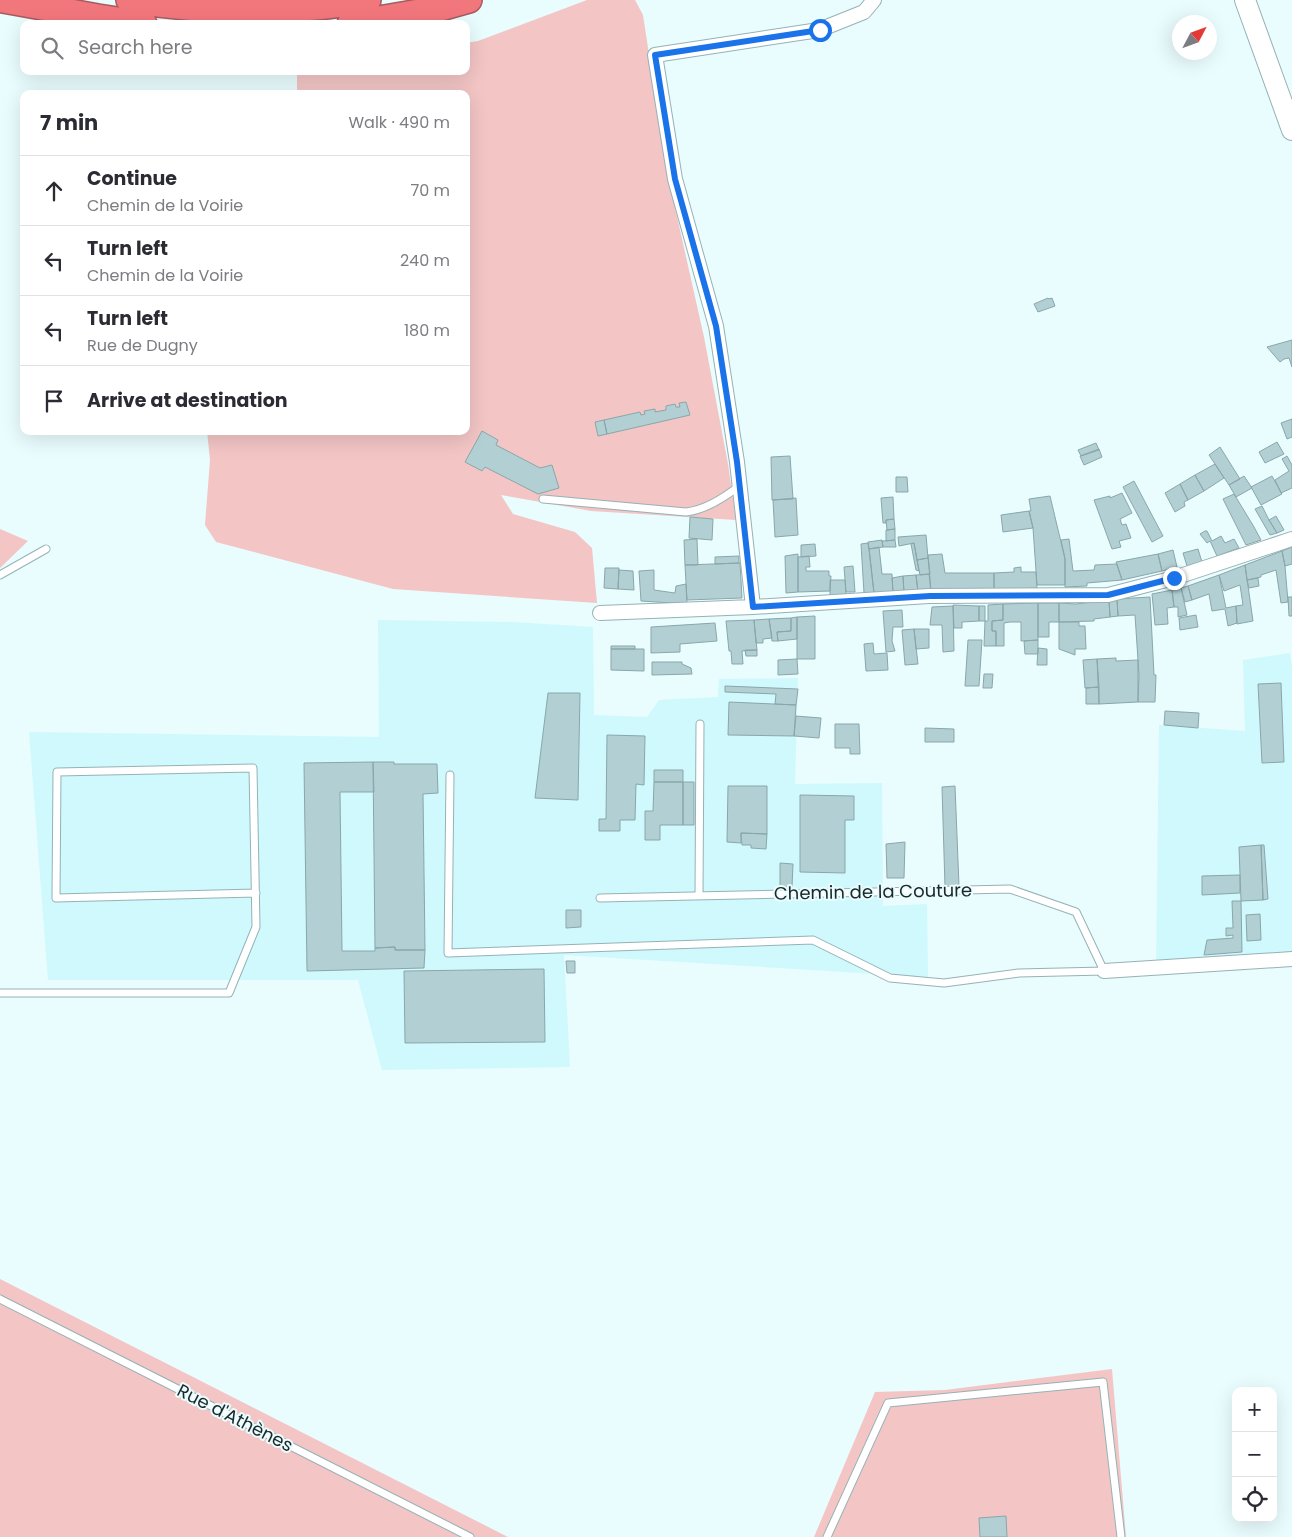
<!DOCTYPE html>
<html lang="en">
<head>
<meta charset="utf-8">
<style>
	:root { --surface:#fff; --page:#f7f7f7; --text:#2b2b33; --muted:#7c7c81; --line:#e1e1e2 }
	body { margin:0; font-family:Poppins,sans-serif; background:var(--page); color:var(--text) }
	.controls { position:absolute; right:15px; bottom:15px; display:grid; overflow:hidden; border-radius:10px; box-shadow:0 5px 20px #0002 }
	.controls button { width:45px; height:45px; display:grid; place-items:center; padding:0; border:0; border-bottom:1px solid var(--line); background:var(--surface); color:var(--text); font:25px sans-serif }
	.compass { position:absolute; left:1172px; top:15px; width:45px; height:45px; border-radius:50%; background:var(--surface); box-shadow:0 5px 20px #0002; rotate:49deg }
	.stop { position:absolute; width:15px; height:15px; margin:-11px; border:4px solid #1a73e8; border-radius:50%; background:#fff }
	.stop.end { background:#1a73e8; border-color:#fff; box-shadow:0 1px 5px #0008 }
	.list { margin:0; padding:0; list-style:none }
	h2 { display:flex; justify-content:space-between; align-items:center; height:65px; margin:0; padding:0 20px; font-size:21px }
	h2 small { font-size:16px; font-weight:400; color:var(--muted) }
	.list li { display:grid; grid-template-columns:32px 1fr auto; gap:15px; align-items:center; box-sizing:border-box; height:70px; padding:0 20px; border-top:1px solid var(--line) }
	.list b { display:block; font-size:19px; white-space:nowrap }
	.list p { margin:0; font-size:16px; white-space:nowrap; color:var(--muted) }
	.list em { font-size:16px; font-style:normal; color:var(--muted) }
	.icon { flex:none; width:28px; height:28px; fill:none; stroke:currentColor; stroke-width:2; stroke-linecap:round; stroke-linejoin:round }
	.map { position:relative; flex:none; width:1292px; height:1537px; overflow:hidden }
	.search { position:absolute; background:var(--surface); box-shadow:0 5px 20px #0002; left:20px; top:20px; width:450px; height:55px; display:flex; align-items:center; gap:12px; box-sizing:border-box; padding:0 18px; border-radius:10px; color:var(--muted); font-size:19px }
	.panel { position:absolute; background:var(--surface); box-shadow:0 5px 20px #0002; left:20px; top:90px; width:450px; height:345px; border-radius:10px }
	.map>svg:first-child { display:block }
	.built { fill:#cff9fd }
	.green { fill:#f3c5c5 }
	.building { fill:#b2d0d3; stroke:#89a7aa }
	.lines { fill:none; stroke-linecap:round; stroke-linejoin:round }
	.lane-casing { stroke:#95b2b5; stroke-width:9 }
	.street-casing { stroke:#95b2b5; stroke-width:16 }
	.secondary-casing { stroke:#95b2b5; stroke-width:22 }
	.highway-casing { stroke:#a75b5f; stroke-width:28 }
	.lane { stroke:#fff; stroke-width:7 }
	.street { stroke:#fff; stroke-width:14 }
	.secondary { stroke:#fff; stroke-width:20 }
	.highway { stroke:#f2777d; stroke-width:25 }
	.route { stroke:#1a73e8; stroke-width:6 }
	.labels { text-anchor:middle; stroke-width:4; stroke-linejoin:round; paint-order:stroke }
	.street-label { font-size:18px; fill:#1b2728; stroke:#e9fcfe }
</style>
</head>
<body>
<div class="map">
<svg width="1292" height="1537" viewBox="0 0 1292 1537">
	<rect width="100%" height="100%" fill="#e9fcfe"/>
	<!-- built -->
	<path class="built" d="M 378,620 L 512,622 L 593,627 L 594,715 L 647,717 L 659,700 L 718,697 L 719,679 L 798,678 L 795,784 L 882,783 L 883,906 L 927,904 L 928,977 L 564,955 L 570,1067 L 382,1070 L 358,980 L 48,980 L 29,732 L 379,737 Z
		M 1290,653 L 1292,666 L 1292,956 L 1156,970 L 1159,725 L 1245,731 L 1243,660 Z"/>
	<!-- green -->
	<path class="green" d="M 587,0 L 635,0 L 643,15 L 667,172 L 704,337 L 728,464 L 736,520 L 591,511 L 501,495 L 513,514 L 575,532 L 592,548 L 597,603 L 393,589 L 216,542 L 205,525 L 210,460 L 207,431 L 466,431 L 466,94 L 297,94 L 297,72 L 466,71 L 466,43 L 478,41 Z
		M 0,529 L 28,541 L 0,568 Z
		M 0,1279 L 508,1537 L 0,1537 Z
		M 1112,1369 L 1126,1537 L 814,1537 L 875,1392 L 945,1390 Z"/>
	<!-- building -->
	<path class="building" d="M 1048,298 L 1049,299 L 1052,298 L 1055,306 L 1038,312 L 1034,304 Z
		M 1292,340 L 1292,367 L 1289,358 L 1284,359 L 1280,362 L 1267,347 Z
		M 686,402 L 690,415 L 607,434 L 604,420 L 640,412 L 641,415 L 645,414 L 644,411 L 655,409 L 655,412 L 666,410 L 666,406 L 675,404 L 676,407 L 680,407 L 679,403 Z
		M 1292,419 L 1292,437 L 1287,439 L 1281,423 Z
		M 604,420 L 607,434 L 598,436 L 595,422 Z
		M 482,431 L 498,440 L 496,445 L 540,468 L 552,465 L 559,488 L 538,494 L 485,467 L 482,471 L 465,462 Z
		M 1277,442 L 1284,454 L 1265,463 L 1259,452 Z
		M 1096,443 L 1099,450 L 1081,456 L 1078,450 Z
		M 1220,447 L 1240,479 L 1229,485 L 1209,455 Z
		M 1099,449 L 1102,457 L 1084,465 L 1080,456 Z
		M 790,456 L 793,499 L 772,500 L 771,457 Z
		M 1287,456 L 1292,465 L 1292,488 L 1281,493 L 1275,480 L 1289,471 L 1282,459 Z
		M 1215,464 L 1224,478 L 1204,491 L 1195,475 Z
		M 1195,475 L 1204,491 L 1188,500 L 1180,484 Z
		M 1244,476 L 1252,488 L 1236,497 L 1229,485 Z
		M 1272,476 L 1282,494 L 1261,505 L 1251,487 Z
		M 896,477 L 907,477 L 908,492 L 896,492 Z
		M 1134,481 L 1163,536 L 1152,542 L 1123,487 Z
		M 1180,484 L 1188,500 L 1184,502 L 1185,506 L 1175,512 L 1165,493 Z
		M 1122,493 L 1132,513 L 1120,519 L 1122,525 L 1126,524 L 1131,538 L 1119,541 L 1121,547 L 1112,549 L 1094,500 L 1110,496 L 1110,498 Z
		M 1234,494 L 1254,527 L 1261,540 L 1246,545 L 1223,499 Z
		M 1050,496 L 1065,559 L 1065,585 L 1037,585 L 1033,528 L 1029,511 L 1031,511 L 1029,499 Z
		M 893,497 L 894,519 L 886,520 L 886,523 L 883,523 L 881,498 Z
		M 796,498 L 798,535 L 775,537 L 773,500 Z
		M 1262,506 L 1269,520 L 1277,533 L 1270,535 L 1255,509 Z
		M 1029,511 L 1033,528 L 1003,532 L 1001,515 Z
		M 1276,516 L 1284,530 L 1277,533 L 1269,520 Z
		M 690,517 L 713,519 L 712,540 L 689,538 Z
		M 894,519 L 895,529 L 887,530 L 886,520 Z
		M 895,529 L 895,540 L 886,541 L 886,530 Z
		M 1205,531 L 1207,531 L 1212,541 L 1221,536 L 1225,543 L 1234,539 L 1239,548 L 1217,556 L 1210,541 L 1207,543 L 1200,534 Z
		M 926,535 L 928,558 L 917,560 L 914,543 L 899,546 L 898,537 Z
		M 697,539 L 698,565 L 685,565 L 684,540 Z
		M 1069,539 L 1073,571 L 1094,570 L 1095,565 L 1117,564 L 1122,580 L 1087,583 L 1087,586 L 1065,587 L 1065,559 L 1061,540 Z
		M 882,540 L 883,547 L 869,549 L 868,542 Z
		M 895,540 L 896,547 L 883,547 L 882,541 Z
		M 868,543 L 869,549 L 874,593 L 864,593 L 861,544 Z
		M 914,543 L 917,560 L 919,571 L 916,570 L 911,544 Z
		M 815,544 L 816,556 L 801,557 L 801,545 Z
		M 879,547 L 882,574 L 892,574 L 893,593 L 874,593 L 869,549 Z
		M 1292,547 L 1292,564 L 1285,566 L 1282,551 Z
		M 1198,549 L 1202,562 L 1187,566 L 1183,553 Z
		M 1173,550 L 1177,567 L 1162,571 L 1158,554 Z
		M 1282,551 L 1285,566 L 1288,602 L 1281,603 L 1276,570 L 1261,575 L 1261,577 L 1247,580 L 1245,565 Z
		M 798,554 L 798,592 L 786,593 L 785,556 Z
		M 942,554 L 945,573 L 994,573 L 994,590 L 931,591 L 928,555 Z
		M 1158,554 L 1162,571 L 1122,580 L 1116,562 Z
		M 739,556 L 739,563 L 715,564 L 715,557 Z
		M 809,556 L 810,567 L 806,567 L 806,571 L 829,571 L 829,576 L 831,576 L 830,591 L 798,592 L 798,557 Z
		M 928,558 L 930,574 L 920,575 L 917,560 Z
		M 740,563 L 742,598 L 687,600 L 685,565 Z
		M 1245,565 L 1253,621 L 1237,624 L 1236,606 L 1243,605 L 1240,585 L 1224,591 L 1219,575 Z
		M 853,566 L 855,592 L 846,592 L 844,567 Z
		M 1021,567 L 1021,572 L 1036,572 L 1037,588 L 994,590 L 994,573 L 1014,572 L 1014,568 Z
		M 605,568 L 619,568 L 618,589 L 604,588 Z
		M 619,570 L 633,571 L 634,590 L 618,589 Z
		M 654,570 L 654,590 L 675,593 L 676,586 L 686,584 L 687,604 L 641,601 L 639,571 Z
		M 929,574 L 931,591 L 918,592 L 916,575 Z
		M 916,575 L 918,592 L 904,593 L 903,576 Z
		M 1219,575 L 1226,608 L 1236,606 L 1237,623 L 1228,626 L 1225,609 L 1212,611 L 1209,594 L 1192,600 L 1188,586 Z
		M 903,576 L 904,593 L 893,593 L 892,578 Z
		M 1258,578 L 1259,586 L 1249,588 L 1247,580 Z
		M 830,580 L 845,580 L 846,595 L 830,596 Z
		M 1188,586 L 1192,600 L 1185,602 L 1181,588 Z
		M 1181,588 L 1187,615 L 1178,617 L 1178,607 L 1174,607 L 1172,590 Z
		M 1172,590 L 1174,607 L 1167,608 L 1168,624 L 1155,625 L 1152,594 Z
		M 1150,597 L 1154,675 L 1156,675 L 1155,702 L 1138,702 L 1139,675 L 1135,615 L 1118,616 L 1117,599 Z
		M 1288,597 L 1292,597 L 1292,616 L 1289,616 Z
		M 1117,599 L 1118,616 L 1110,617 L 1109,600 Z
		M 1109,600 L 1110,617 L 1094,619 L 1094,621 L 1059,622 L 1059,603 L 1076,604 Z
		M 1038,603 L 1038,640 L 1021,641 L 1021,622 L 1010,622 L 1004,623 L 1004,646 L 996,646 L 996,631 L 992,631 L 992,621 L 1003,620 L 1003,604 Z
		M 1038,603 L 1059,603 L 1059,622 L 1049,622 L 1049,637 L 1038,637 Z
		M 1003,604 L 1003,620 L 992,621 L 992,631 L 996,631 L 996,646 L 984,646 L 985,621 L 988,621 L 988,605 Z
		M 953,605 L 979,606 L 979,621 L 962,622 L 962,628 L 954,628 Z
		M 953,606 L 954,651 L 943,652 L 942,625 L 930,625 L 932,607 Z
		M 979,606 L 985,606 L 985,621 L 979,621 Z
		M 902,610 L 903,627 L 893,627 L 892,641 L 895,651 L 886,652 L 883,611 Z
		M 1196,615 L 1198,627 L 1180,630 L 1179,618 Z
		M 815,616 L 815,659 L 797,659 L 797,617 Z
		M 797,617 L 797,639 L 778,641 L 777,632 L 791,631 L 791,618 Z
		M 791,618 L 791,631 L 777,632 L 778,641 L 772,641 L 769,619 Z
		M 769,619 L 772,638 L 763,639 L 763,643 L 756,643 L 754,620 Z
		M 754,620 L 757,650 L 742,651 L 743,664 L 732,664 L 731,651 L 729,651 L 726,621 Z
		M 1059,622 L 1079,622 L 1079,626 L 1085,626 L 1086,649 L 1075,649 L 1075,655 L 1059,649 Z
		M 715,623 L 717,641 L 680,644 L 680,652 L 651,653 L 651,627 Z
		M 914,629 L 929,629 L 929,648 L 916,649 Z
		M 914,629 L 918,664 L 905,665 L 902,630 Z
		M 968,640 L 982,640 L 979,686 L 965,686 Z
		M 1038,640 L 1038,654 L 1025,654 L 1024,641 Z
		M 873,643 L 874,654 L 887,653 L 888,670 L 866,671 L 864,644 Z
		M 611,646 L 635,646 L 635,649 L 611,649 Z
		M 1038,648 L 1047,649 L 1047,665 L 1037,665 Z
		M 611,649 L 644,649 L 644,671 L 611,670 Z
		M 745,650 L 757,650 L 757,656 L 746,656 Z
		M 1116,658 L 1116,661 L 1138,660 L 1138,702 L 1099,704 L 1097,659 Z
		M 797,659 L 798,674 L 778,675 L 778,660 Z
		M 1097,659 L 1099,687 L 1085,688 L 1083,660 Z
		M 652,662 L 682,662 L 682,664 L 691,668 L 692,674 L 652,675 Z
		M 984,674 L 993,674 L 992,688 L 983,688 Z
		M 1281,683 L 1284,762 L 1262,763 L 1258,684 Z
		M 725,686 L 798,689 L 796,705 L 775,704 L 776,694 L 725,692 Z
		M 1099,687 L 1099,704 L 1086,704 L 1086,688 Z
		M 548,693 L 580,693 L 578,800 L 535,798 Z
		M 729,702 L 796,705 L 794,736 L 728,735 Z
		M 1165,711 L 1199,713 L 1198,728 L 1164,725 Z
		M 796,716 L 821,718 L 819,738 L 794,736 Z
		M 835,724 L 859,724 L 860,754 L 850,754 L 850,748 L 835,748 Z
		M 925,728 L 954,729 L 954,742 L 925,742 Z
		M 607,735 L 645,736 L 644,785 L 636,784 L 635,820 L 620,820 L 620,831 L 599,831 L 599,819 L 606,819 Z
		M 373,762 L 394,762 L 394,764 L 437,764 L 438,793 L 423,794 L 425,950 L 395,950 L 395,947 L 375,948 Z
		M 373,762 L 374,792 L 340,792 L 342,951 L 375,951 L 375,948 L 395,947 L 395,950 L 425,950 L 424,968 L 307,971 L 304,763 Z
		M 654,770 L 683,770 L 683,782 L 654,782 Z
		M 654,782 L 683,782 L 683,825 L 660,825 L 660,840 L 645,840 L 645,811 L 653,811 Z
		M 683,782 L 694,782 L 694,825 L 683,825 Z
		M 728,786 L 767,786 L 767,834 L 741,833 L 741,843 L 727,842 Z
		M 955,786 L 959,886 L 945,887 L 942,787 Z
		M 800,795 L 854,796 L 854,820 L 845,820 L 845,873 L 800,872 Z
		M 741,833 L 767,834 L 766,849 L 751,848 L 751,845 L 742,845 Z
		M 905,842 L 904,878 L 887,878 L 886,844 Z
		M 1261,845 L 1264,845 L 1268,899 L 1263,900 Z
		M 1261,845 L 1263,900 L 1241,901 L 1239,847 Z
		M 780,863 L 793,864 L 792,887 L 780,887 Z
		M 1240,875 L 1240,893 L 1202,895 L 1202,876 Z
		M 1232,901 L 1241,901 L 1242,952 L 1204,955 L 1207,940 L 1233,938 L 1233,935 L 1226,936 L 1226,928 L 1233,928 Z
		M 566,910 L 581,910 L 581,927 L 566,928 Z
		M 1260,914 L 1261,940 L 1247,941 L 1246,915 Z
		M 566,961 L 575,961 L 575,973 L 567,973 Z
		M 544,969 L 545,1042 L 405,1043 L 404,971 Z
		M 1006,1516 L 1007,1537 L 980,1537 L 979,1518 Z"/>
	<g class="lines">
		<!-- lane casing -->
		<g class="lane-casing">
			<path id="lane" d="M 543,499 L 686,512 C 704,510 725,497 739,486
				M 0,575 L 46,549
				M 450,775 L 448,953 L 813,940 L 890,978 L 944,983 L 1019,973 L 1104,971 L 1076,912 L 1010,889 L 600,898
				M 699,896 L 700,724
				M 0,993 L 229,993 L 256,927 L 253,768 L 57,772 L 56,898 L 256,893
				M 0,1299 L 470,1537
				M 827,1537 L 888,1403 L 1103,1382 L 1121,1537"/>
		</g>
		<!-- street casing -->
		<g class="street-casing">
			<path id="street" d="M 753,607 L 737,462 L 716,326 L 675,179 L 655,55 L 819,30 L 864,12 L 874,0
				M 600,613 L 753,607 L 929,596 L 1108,595 L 1174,578 L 1292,539
				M 1104,971 L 1292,959"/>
		</g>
		<!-- secondary casing -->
		<g class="secondary-casing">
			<path id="secondary" d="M 1245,0 L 1292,130"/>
		</g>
		<!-- highway casing -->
		<g class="highway-casing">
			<path id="highway" d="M 3,0 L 98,17 L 144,24
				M 129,0 C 191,10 253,13 315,7 C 333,6 350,2 368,0
				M 350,24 L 437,9 L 469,0"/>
		</g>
		<!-- lane -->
		<use href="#lane" class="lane"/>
		<!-- street -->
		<use href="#street" class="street"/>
		<!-- secondary -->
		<use href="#secondary" class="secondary"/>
		<!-- highway -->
		<use href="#highway" class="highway"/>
	</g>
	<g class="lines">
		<!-- route -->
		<path class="route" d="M 820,30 L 655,55 L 675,179 L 716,326 L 737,462 L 753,607 L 930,596 L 1108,595 L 1174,578"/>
	</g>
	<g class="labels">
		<!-- street labels -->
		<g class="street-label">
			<text transform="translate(873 892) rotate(-1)" y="6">Chemin de la Couture</text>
			<text transform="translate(235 1418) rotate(27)" y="6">Rue d'Athènes</text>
		</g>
	</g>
</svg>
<div class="controls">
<button>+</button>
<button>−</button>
<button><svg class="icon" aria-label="locate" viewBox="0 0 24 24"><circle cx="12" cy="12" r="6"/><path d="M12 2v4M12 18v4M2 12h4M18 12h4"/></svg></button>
</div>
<svg class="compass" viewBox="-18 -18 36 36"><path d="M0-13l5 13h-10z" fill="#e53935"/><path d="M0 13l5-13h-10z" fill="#7c7c81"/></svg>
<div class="stop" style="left:820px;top:30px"></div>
<div class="stop end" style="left:1174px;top:578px"></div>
<div class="search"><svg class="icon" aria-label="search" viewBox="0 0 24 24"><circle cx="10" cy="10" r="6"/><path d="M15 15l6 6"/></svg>Search here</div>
<section class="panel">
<h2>7 min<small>Walk · 490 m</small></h2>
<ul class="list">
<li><svg class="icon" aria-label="ahead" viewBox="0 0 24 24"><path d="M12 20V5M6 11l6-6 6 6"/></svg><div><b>Continue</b><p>Chemin de la Voirie</p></div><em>70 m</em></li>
<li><svg class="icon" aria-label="left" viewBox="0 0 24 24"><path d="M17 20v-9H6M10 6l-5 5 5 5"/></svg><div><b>Turn left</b><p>Chemin de la Voirie</p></div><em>240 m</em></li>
<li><svg class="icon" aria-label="left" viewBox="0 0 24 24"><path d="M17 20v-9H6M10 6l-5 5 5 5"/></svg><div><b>Turn left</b><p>Rue de Dugny</p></div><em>180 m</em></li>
<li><svg class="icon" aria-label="arrive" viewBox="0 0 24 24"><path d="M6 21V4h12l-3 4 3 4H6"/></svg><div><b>Arrive at destination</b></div></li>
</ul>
</section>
</div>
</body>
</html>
